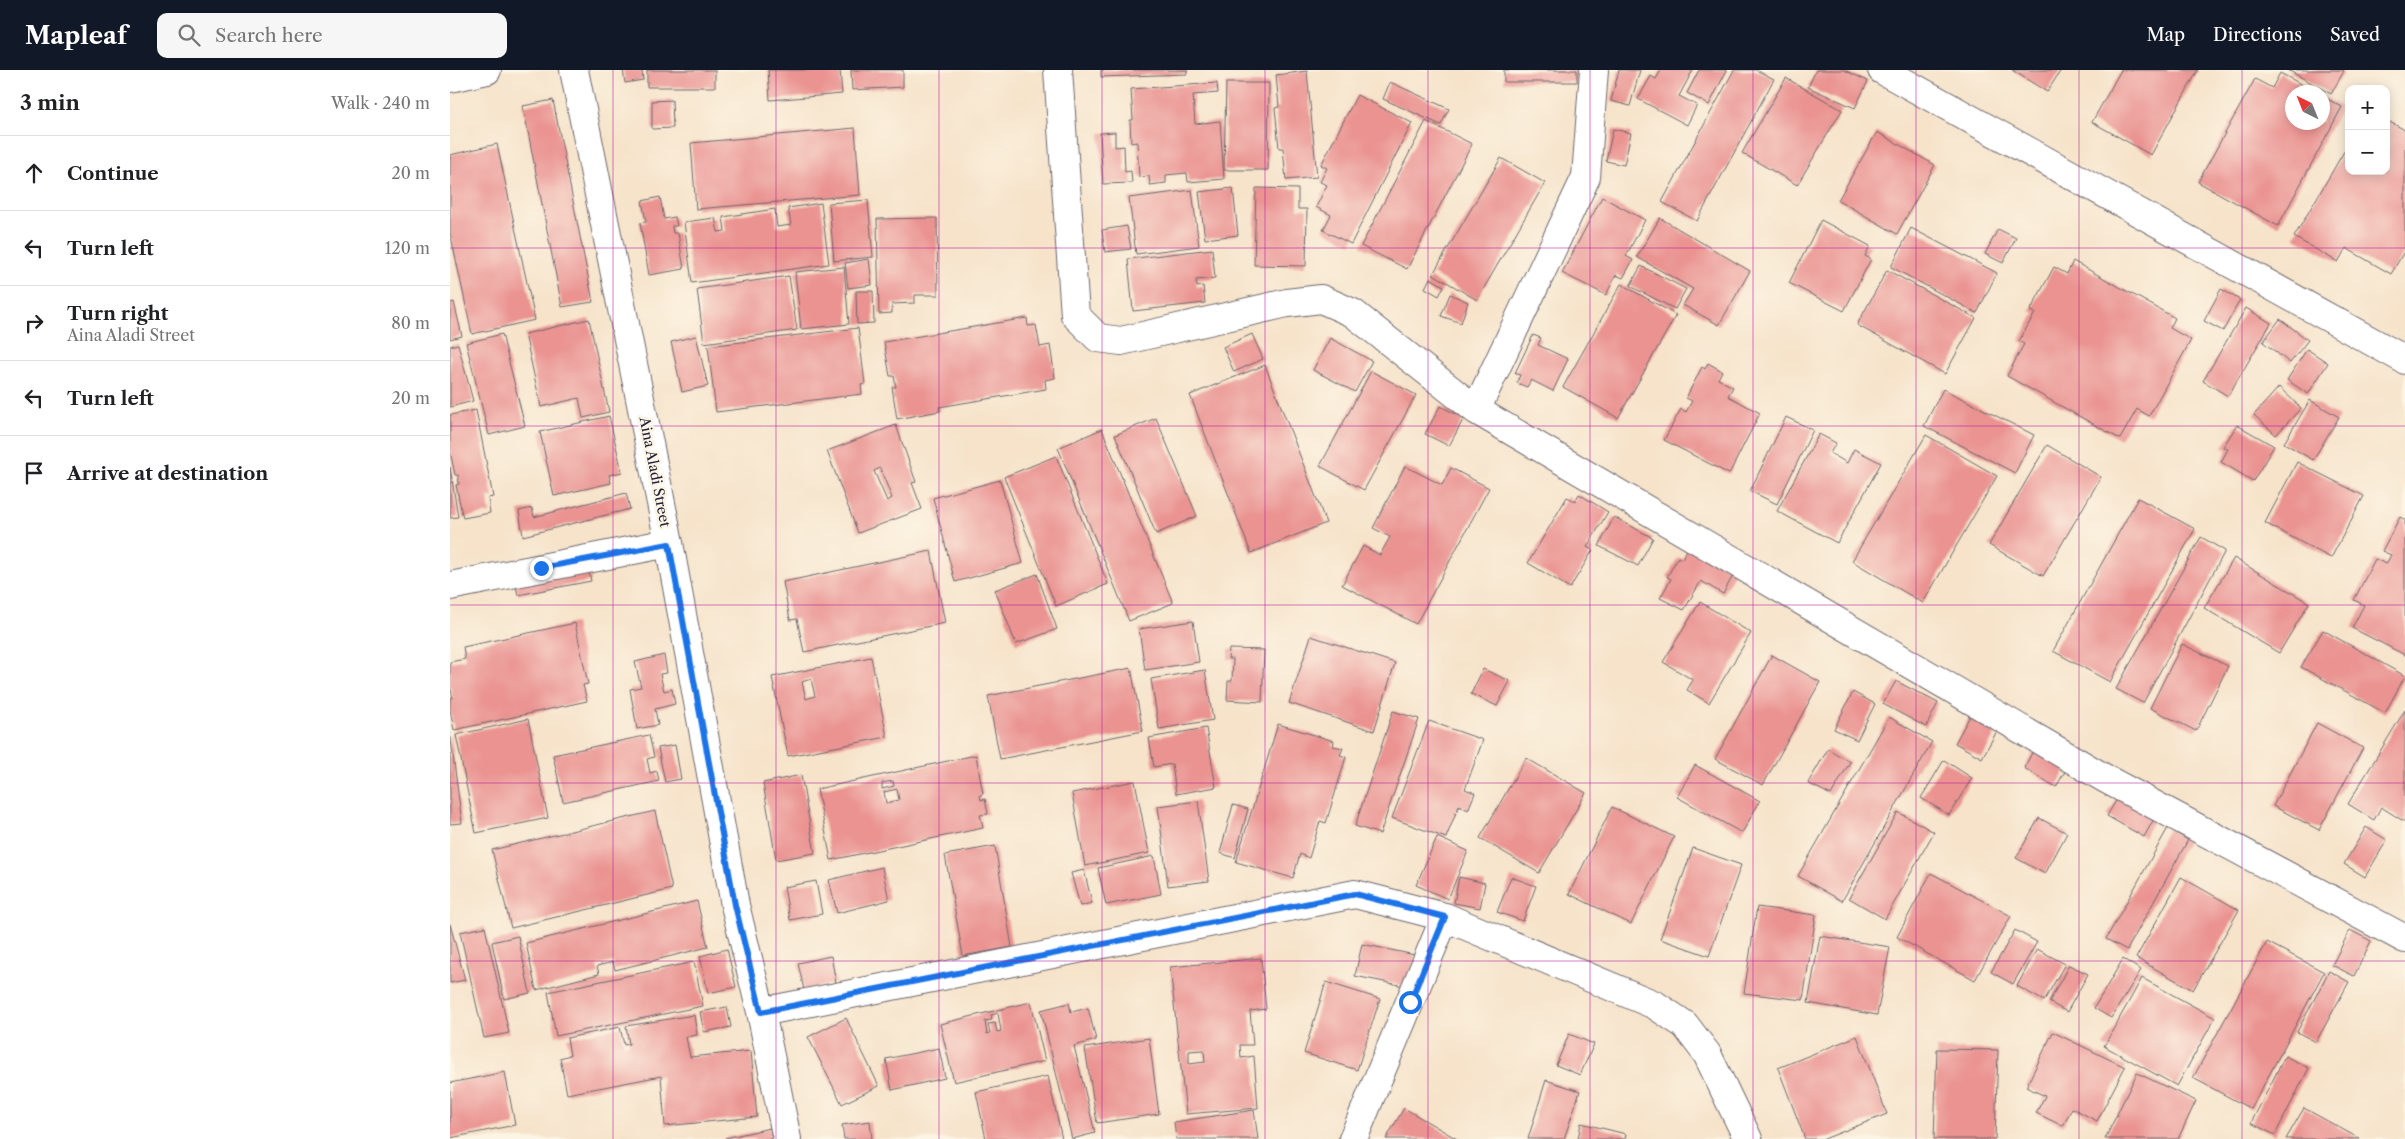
<!DOCTYPE html>
<html lang="en">
<head>
<meta charset="utf-8">
<style>
	:root { --surface:#fff; --page:#f6f6f6; --text:#202124; --muted:#757577; --line:#e0e0e0; --accent:#111827 }
	body { margin:0; font-family:"Libre Caslon Text",serif; background:var(--page); color:var(--text) }
	.controls { position:absolute; right:15px; top:15px; display:grid; overflow:hidden; border-radius:10px; box-shadow:0 2px 12px #0003 }
	.controls button { width:45px; height:45px; display:grid; place-items:center; padding:0; border:0; border-bottom:1px solid var(--line); background:var(--surface); color:var(--text); font:25px sans-serif }
	.compass { position:absolute; left:1835px; top:15px; width:45px; height:45px; border-radius:50%; background:var(--surface); box-shadow:0 2px 12px #0003; rotate:317deg }
	.stop { position:absolute; width:15px; height:15px; margin:-11px; border:4px solid #1a73e8; border-radius:50%; background:#fff }
	.stop.end { background:#1a73e8; border-color:#fff; box-shadow:0 1px 5px #0008 }
	.list { margin:0; padding:0; list-style:none }
	h2 { display:flex; justify-content:space-between; align-items:center; height:65px; margin:0; padding:0 20px; font-size:21px }
	h2 small { font-size:16px; font-weight:400; color:var(--muted) }
	.list li { display:grid; grid-template-columns:32px 1fr auto; gap:15px; align-items:center; box-sizing:border-box; height:75px; padding:0 20px; border-top:1px solid var(--line) }
	.list b { display:block; font-size:19px; white-space:nowrap }
	.list p { margin:0; font-size:16px; white-space:nowrap; color:var(--muted) }
	.list em { font-size:16px; font-style:normal; color:var(--muted) }
	.icon { flex:none; width:28px; height:28px; fill:none; stroke:currentColor; stroke-width:2; stroke-linecap:round; stroke-linejoin:round }
	.map { position:relative; flex:none; width:1955px; height:1069px; overflow:hidden }
	header { display:flex; align-items:center; gap:30px; box-sizing:border-box; height:70px; padding:0 25px; background:var(--accent); color:#fff }
	header strong { font-size:24px }
	nav { display:flex; gap:28px; margin-inline-start:auto; font-size:18px }
	.search { width:350px; height:45px; background:var(--page); display:flex; align-items:center; gap:12px; box-sizing:border-box; padding:0 18px; border-radius:10px; color:var(--muted); font-size:19px }
	main { display:flex }
	aside { flex:1; background:var(--surface) }
	.map>svg:first-child { display:block }
	.building { fill:#ea9391; fill-rule:evenodd }
	.lines { fill:none; stroke-linecap:round; stroke-linejoin:round }
	.minor-casing { stroke:#6c666d; stroke-width:30 }
	.minor { stroke:#fff; stroke-width:28 }
	.route { stroke:#1a73e8; stroke-width:6 }
	.grid { fill:none; stroke:#b5179e; stroke-width:1; stroke-opacity:0.55 }
	.labels { text-anchor:middle; stroke-width:5; stroke-linejoin:round; paint-order:stroke }
	.street-label { font-size:14px; fill:#22223b; stroke:#fcf5e5 }
</style>
</head>
<body>
<header>
<strong>Mapleaf</strong>
<div class="search"><svg class="icon" aria-label="search" viewBox="0 0 24 24"><circle cx="10" cy="10" r="6"/><path d="M15 15l6 6"/></svg>Search here</div>
<nav><a>Map</a><a>Directions</a><a>Saved</a></nav>
</header>
<main>
<aside>
<h2>3 min<small>Walk · 240 m</small></h2>
<ul class="list">
<li><svg class="icon" aria-label="ahead" viewBox="0 0 24 24"><path d="M12 20V5M6 11l6-6 6 6"/></svg><div><b>Continue</b></div><em>20 m</em></li>
<li><svg class="icon" aria-label="left" viewBox="0 0 24 24"><path d="M17 20v-9H6M10 6l-5 5 5 5"/></svg><div><b>Turn left</b></div><em>120 m</em></li>
<li><svg class="icon" aria-label="right" viewBox="0 0 24 24"><path d="M7 20v-9h11M14 6l5 5-5 5"/></svg><div><b>Turn right</b><p>Aina Aladi Street</p></div><em>80 m</em></li>
<li><svg class="icon" aria-label="left" viewBox="0 0 24 24"><path d="M17 20v-9H6M10 6l-5 5 5 5"/></svg><div><b>Turn left</b></div><em>20 m</em></li>
<li><svg class="icon" aria-label="arrive" viewBox="0 0 24 24"><path d="M6 21V4h12l-3 4 3 4H6"/></svg><div><b>Arrive at destination</b></div></li>
</ul>
</aside>
<div class="map">
<svg width="1955" height="1069" viewBox="0 0 1955 1069">
	<rect width="100%" height="100%" fill="#fcf5e5"/>
	<filter id="ink" filterUnits="userSpaceOnUse"><feTurbulence type="fractalNoise" baseFrequency=".02" numOctaves="2"/><feDisplacementMap in="SourceGraphic" scale="10" xChannelSelector="R" yChannelSelector="G"/><feConvolveMatrix kernelMatrix="1 2 1 2 8 2 1 2 1" color-interpolation-filters="sRGB"/></filter>
	<filter id="wash" filterUnits="userSpaceOnUse"><feTurbulence type="fractalNoise" baseFrequency=".0096" numOctaves="4" result="noise"/><feDisplacementMap in="SourceGraphic" scale="20" xChannelSelector="R" yChannelSelector="G"/><feGaussianBlur stdDeviation="1.12" result="paint"/><feColorMatrix in="noise" values="0 0 0 0 0 0 0 0 0 0 0 0 0 0 0 0 0 1.4 0 .05"/><feComposite in="paint" operator="in"/></filter>
	<g filter="url(#wash)">
		<rect width="100%" height="100%" fill="#f6e3ca"/>
		<g id="blocks">
			<!-- building -->
			<path class="building" d="M 173,0 L 192,0 L 193,10 L 175,13 Z
				M 197,0 L 265,0 L 265,17 L 197,17 Z
				M 318,0 L 390,0 L 392,24 L 320,30 Z
				M 401,0 L 453,0 L 453,17 L 402,20 Z
				M 651,0 L 737,0 L 737,4 L 651,7 Z
				M 1054,0 L 1127,0 L 1127,12 L 1054,12 Z
				M 1169,0 L 1190,0 L 1180,36 L 1161,31 Z
				M 1211,0 L 1243,0 L 1229,26 L 1247,35 L 1237,55 L 1188,29 L 1201,6 L 1206,9 Z
				M 1249,0 L 1277,0 L 1259,35 L 1237,23 Z
				M 1284,0 L 1306,0 L 1324,9 L 1247,151 L 1212,132 Z
				M 1366,0 L 1394,0 L 1418,11 L 1405,38 L 1358,17 Z
				M 1562,0 L 1611,0 L 1597,22 Z
				M 1671,0 L 1748,0 L 1701,85 L 1642,52 Z
				M 1838,0 L 1891,0 L 1894,1 L 1881,24 Z
				M 857,1 L 867,107 L 836,110 L 833,78 L 829,78 L 825,38 L 829,37 L 826,5 Z
				M 1830,3 L 1866,22 L 1842,22 L 1842,52 L 1872,52 L 1872,26 L 1892,37 L 1828,156 L 1748,112 L 1805,9 L 1822,18 Z
				M 1336,8 L 1392,40 L 1347,115 L 1292,83 Z
				M 940,12 L 999,39 L 991,55 L 933,29 Z
				M 767,13 L 768,23 L 743,25 L 745,54 L 770,51 L 774,109 L 738,112 L 737,103 L 716,105 L 716,113 L 700,115 L 699,106 L 689,107 L 687,72 L 681,73 L 680,50 L 683,50 L 681,19 Z
				M 776,13 L 819,13 L 818,100 L 774,100 Z
				M 907,25 L 962,53 L 901,174 L 873,160 L 881,145 L 866,137 L 877,115 L 870,112 L 877,98 L 871,95 Z
				M 103,30 L 143,232 L 112,237 L 73,36 Z
				M 222,30 L 223,58 L 202,59 L 202,31 Z
				M 1936,50 L 1955,60 L 1955,180 L 1941,204 L 1896,178 L 1888,192 L 1844,167 L 1899,73 L 1899,101 L 1936,101 Z
				M 976,51 L 1022,74 L 957,199 L 911,176 Z
				M 405,58 L 410,125 L 246,139 L 241,73 Z
				M 1163,59 L 1181,63 L 1174,95 L 1156,91 Z
				M 665,62 L 665,77 L 674,76 L 675,102 L 681,101 L 682,113 L 653,114 L 650,63 Z
				M 1427,62 L 1485,95 L 1447,164 L 1388,130 Z
				M 47,74 L 85,250 L 22,264 L 0,162 L 0,85 Z
				M 1051,88 L 1095,113 L 1027,230 L 983,204 Z
				M 783,118 L 788,165 L 755,169 L 749,122 Z
				M 806,118 L 848,119 L 848,139 L 857,139 L 856,196 L 804,195 Z
				M 742,120 L 749,176 L 686,184 L 679,128 Z
				M 210,127 L 214,149 L 225,147 L 227,156 L 222,156 L 223,163 L 228,163 L 234,199 L 199,205 L 190,153 L 196,152 L 192,131 Z
				M 1152,127 L 1195,150 L 1176,186 L 1183,190 L 1173,208 L 1166,205 L 1156,225 L 1112,203 Z
				M 418,130 L 423,187 L 384,191 L 379,133 Z
				M 371,133 L 379,194 L 242,213 L 234,152 L 265,148 L 268,162 L 275,161 L 273,147 L 325,139 L 327,157 L 341,155 L 338,138 Z
				M 487,148 L 488,225 L 465,225 L 465,233 L 442,234 L 442,243 L 429,244 L 427,149 Z
				M 1210,148 L 1300,201 L 1269,255 L 1233,235 L 1243,219 L 1187,187 Z
				M 1371,150 L 1420,176 L 1415,186 L 1421,189 L 1394,241 L 1339,213 Z
				M 677,156 L 681,179 L 655,182 L 652,160 Z
				M 1461,158 L 1547,203 L 1527,243 L 1441,197 Z
				M 1548,159 L 1566,168 L 1553,193 L 1535,184 Z
				M 762,179 L 765,208 L 746,210 L 747,217 L 753,216 L 755,233 L 683,241 L 678,189 Z
				M 419,189 L 422,215 L 398,218 L 395,193 Z
				M 1623,191 L 1725,248 L 1720,258 L 1741,270 L 1699,346 L 1687,339 L 1670,369 L 1557,306 L 1574,274 L 1569,271 L 1585,243 L 1580,241 L 1604,197 L 1617,204 Z
				M 1191,196 L 1236,219 L 1225,239 L 1180,216 Z
				M 394,197 L 399,254 L 351,259 L 345,202 Z
				M 1437,200 L 1526,248 L 1495,304 L 1407,255 Z
				M 339,206 L 347,260 L 254,273 L 247,219 Z
				M 980,208 L 994,216 L 989,226 L 975,218 Z
				M 1171,214 L 1226,245 L 1168,348 L 1113,317 Z
				M 1771,219 L 1790,230 L 1773,261 L 1754,251 Z
				M 406,221 L 423,221 L 424,253 L 407,254 Z
				M 1000,224 L 1018,232 L 1011,253 L 991,246 Z
				M 4,232 L 12,266 L 0,269 L 0,233 Z
				M 1796,238 L 1821,253 L 1778,326 L 1753,311 Z
				M 577,248 L 578,256 L 586,255 L 590,277 L 600,275 L 605,308 L 595,310 L 596,319 L 489,337 L 490,341 L 447,349 L 442,317 L 446,317 L 444,306 L 440,306 L 434,272 Z
				M 139,249 L 159,342 L 133,348 L 129,328 L 91,337 L 75,264 Z
				M 1830,249 L 1858,270 L 1840,293 L 1813,272 Z
				M 408,258 L 415,314 L 411,315 L 412,324 L 266,342 L 258,276 Z
				M 52,264 L 75,356 L 39,365 L 16,273 Z
				M 802,264 L 813,289 L 784,302 L 773,277 Z
				M 1083,265 L 1091,268 L 1088,275 L 1118,289 L 1103,321 L 1081,310 L 1077,317 L 1067,313 L 1070,305 L 1065,303 Z
				M 246,266 L 258,316 L 232,322 L 221,272 Z
				M 880,268 L 922,291 L 905,322 L 863,300 Z
				M 8,274 L 23,331 L 0,337 L 0,276 Z
				M 1857,279 L 1878,293 L 1858,324 L 1837,310 Z
				M 1258,293 L 1272,301 L 1268,309 L 1283,317 L 1278,326 L 1310,343 L 1279,404 L 1214,370 L 1231,339 L 1236,342 L 1242,331 L 1236,328 L 1252,297 L 1255,299 Z
				M 815,295 L 876,453 L 801,483 L 740,325 Z
				M 921,301 L 966,325 L 914,420 L 870,396 Z
				M 1829,317 L 1851,338 L 1826,365 L 1804,345 Z
				M 1493,319 L 1584,365 L 1565,403 L 1474,356 Z
				M 1860,330 L 1889,347 L 1863,390 L 1834,373 Z
				M 990,336 L 1014,348 L 999,376 L 975,364 Z
				M 26,340 L 43,427 L 38,428 L 40,443 L 13,448 L 6,415 L 9,414 L 8,405 L 5,405 L 0,381 L 0,345 Z
				M 159,346 L 172,402 L 159,405 L 161,413 L 104,426 L 90,362 Z
				M 1336,347 L 1363,360 L 1327,434 L 1300,421 Z
				M 706,348 L 747,446 L 706,464 L 665,365 Z
				M 446,355 L 466,412 L 462,413 L 472,439 L 408,463 L 377,381 ZM 430,398 L 442,428 L 437,431 L 424,401 Z
				M 1787,355 L 1824,376 L 1803,411 L 1771,392 L 1778,379 L 1773,377 Z
				M 652,359 L 723,533 L 679,551 L 608,378 Z
				M 1369,364 L 1386,373 L 1380,383 L 1397,393 L 1404,379 L 1431,393 L 1387,473 L 1327,441 Z
				M 1476,365 L 1547,406 L 1473,533 L 1402,491 Z
				M 1597,375 L 1651,407 L 1593,506 L 1539,475 Z
				M 606,386 L 658,514 L 606,536 L 554,407 Z
				M 1847,392 L 1914,426 L 1881,488 L 1815,453 Z
				M 955,396 L 992,415 L 1001,398 L 1039,418 L 966,554 L 892,515 L 913,476 L 930,485 L 940,467 L 923,458 Z
				M 0,397 L 8,447 L 0,448 Z
				M 550,410 L 573,493 L 505,512 L 483,428 Z
				M 176,423 L 180,439 L 73,466 L 69,441 L 82,438 L 84,447 Z
				M 1129,424 L 1158,442 L 1137,477 L 1143,480 L 1120,518 L 1078,493 L 1117,427 L 1125,431 Z
				M 1688,428 L 1745,459 L 1660,612 L 1603,581 Z
				M 1164,447 L 1203,468 L 1188,496 L 1149,476 Z
				M 1950,447 L 1955,450 L 1955,585 L 1902,558 L 1914,535 L 1904,530 L 1925,489 L 1936,494 L 1941,485 L 1932,481 Z
				M 1751,467 L 1775,481 L 1693,633 L 1666,619 Z
				M 1239,476 L 1285,502 L 1273,524 L 1251,511 L 1234,540 L 1210,528 L 1221,509 L 1217,507 L 1228,487 L 1232,489 Z
				M 481,481 L 495,553 L 354,582 L 347,549 L 340,550 L 333,512 Z
				M 1784,488 L 1859,533 L 1829,583 L 1754,538 Z
				M 138,497 L 141,511 L 68,525 L 65,512 Z
				M 587,504 L 607,559 L 566,574 L 545,520 Z
				M 1250,532 L 1301,563 L 1259,633 L 1237,620 L 1243,610 L 1213,592 Z
				M 743,551 L 749,592 L 695,600 L 689,559 Z
				M 125,553 L 138,614 L 133,615 L 137,631 L 4,660 L 0,640 L 0,628 L 3,628 L 0,616 L 0,592 L 15,589 L 13,577 Z
				M 1873,560 L 1955,606 L 1935,643 L 1851,597 Z
				M 861,566 L 945,593 L 924,661 L 839,633 Z
				M 1732,574 L 1778,596 L 1746,661 L 1700,638 Z
				M 779,579 L 814,580 L 812,632 L 777,630 L 778,611 L 782,611 L 783,589 L 778,589 Z
				M 214,585 L 217,603 L 210,604 L 214,621 L 222,619 L 225,634 L 205,639 L 208,655 L 187,659 L 180,619 L 191,617 L 185,592 Z
				M 1322,585 L 1370,612 L 1313,715 L 1265,689 Z
				M 421,587 L 437,667 L 338,686 L 322,607 ZM 361,609 L 365,626 L 356,629 L 352,612 Z
				M 681,598 L 693,661 L 550,689 L 538,626 Z
				M 1033,599 L 1060,611 L 1047,636 L 1021,624 Z
				M 755,600 L 763,650 L 709,659 L 701,609 Z
				M 1446,611 L 1488,633 L 1476,657 L 1433,634 Z
				M 1403,622 L 1425,634 L 1407,670 L 1384,659 Z
				M 1955,640 L 1955,752 L 1931,737 L 1924,750 L 1898,734 Z
				M 943,641 L 969,649 L 930,764 L 905,756 Z
				M 1520,646 L 1547,661 L 1532,688 L 1505,673 Z
				M 1439,647 L 1482,672 L 1392,831 L 1348,806 Z
				M 78,649 L 98,748 L 26,763 L 6,665 Z
				M 979,651 L 1033,670 L 1015,719 L 1025,723 L 1018,740 L 1009,735 L 996,768 L 942,748 Z
				M 1867,653 L 1913,678 L 1869,760 L 1823,736 Z
				M 828,654 L 884,671 L 883,676 L 893,678 L 890,685 L 896,687 L 876,753 L 870,751 L 859,788 L 850,784 L 843,808 L 786,792 Z
				M 756,658 L 766,717 L 726,724 L 722,694 L 704,697 L 699,668 Z
				M 0,662 L 12,753 L 0,754 Z
				M 199,665 L 204,687 L 197,689 L 200,703 L 207,701 L 209,711 L 113,732 L 103,685 Z
				M 225,675 L 231,709 L 215,712 L 208,678 Z
				M 1378,679 L 1400,692 L 1381,725 L 1358,713 Z
				M 1584,679 L 1617,698 L 1606,717 L 1574,698 Z
				M 526,685 L 533,724 L 530,725 L 531,730 L 535,729 L 538,744 L 530,745 L 533,758 L 381,790 L 367,719 ZM 443,711 L 444,716 L 432,719 L 432,713 ZM 447,719 L 449,730 L 436,733 L 434,722 Z
				M 1076,688 L 1136,723 L 1089,803 L 1030,768 Z
				M 1494,690 L 1522,708 L 1499,745 L 1471,728 Z
				M 1245,695 L 1310,731 L 1292,763 L 1227,727 Z
				M 351,705 L 365,783 L 326,790 L 313,713 Z
				M 685,711 L 699,783 L 635,796 L 622,723 Z
				M 1668,727 L 1705,747 L 1694,767 L 1657,746 Z
				M 748,731 L 759,811 L 718,816 L 708,736 Z
				M 783,735 L 798,739 L 785,788 L 770,783 Z
				M 1162,737 L 1224,767 L 1181,854 L 1119,824 Z
				M 205,741 L 222,819 L 61,858 L 42,780 Z
				M 1448,742 L 1484,762 L 1435,849 L 1399,828 Z
				M 1589,748 L 1617,763 L 1595,804 L 1566,788 Z
				M 1916,757 L 1937,770 L 1915,807 L 1894,794 Z
				M 1718,758 L 1738,770 L 1677,880 L 1656,869 Z
				M 987,767 L 1018,781 L 998,829 L 966,815 Z
				M 545,776 L 562,877 L 513,886 L 495,785 Z
				M 1243,778 L 1291,795 L 1259,886 L 1210,869 Z
				M 704,786 L 711,824 L 656,835 L 648,798 Z
				M 432,797 L 439,830 L 387,843 L 379,810 Z
				M 634,800 L 642,833 L 630,836 L 621,803 Z
				M 1481,803 L 1561,846 L 1525,910 L 1447,867 Z
				M 1009,807 L 1035,813 L 1030,838 L 1004,833 Z
				M 1061,807 L 1086,816 L 1073,851 L 1047,842 Z
				M 1731,807 L 1789,840 L 1743,920 L 1686,888 Z
				M 366,811 L 372,844 L 340,850 L 334,817 Z
				M 247,831 L 258,877 L 165,900 L 163,892 L 147,896 L 149,904 L 86,920 L 76,873 Z
				M 1307,837 L 1366,845 L 1353,930 L 1294,923 Z
				M 0,854 L 15,910 L 0,913 Z
				M 35,857 L 59,963 L 34,968 L 10,862 Z
				M 1565,860 L 1587,872 L 1563,914 L 1541,902 Z
				M 1900,860 L 1921,871 L 1904,906 L 1882,895 Z
				M 68,866 L 80,923 L 54,929 L 42,872 Z
				M 1370,866 L 1440,877 L 1427,945 L 1358,933 Z
				M 1817,872 L 1874,902 L 1801,1039 L 1743,1008 Z
				M 912,874 L 965,885 L 959,917 L 905,906 Z
				M 277,879 L 286,917 L 258,923 L 250,886 Z
				M 1587,879 L 1615,894 L 1594,931 L 1567,916 Z
				M 381,886 L 386,913 L 354,920 L 348,893 Z
				M 811,888 L 816,939 L 800,941 L 803,975 L 790,975 L 791,988 L 804,986 L 808,1038 L 736,1044 L 720,897 ZM 754,980 L 755,992 L 739,994 L 739,981 Z
				M 1673,889 L 1691,900 L 1661,948 L 1644,938 Z
				M 244,892 L 253,936 L 106,966 L 98,922 Z
				M 1619,895 L 1638,904 L 1617,942 L 1599,932 Z
				M 1879,901 L 1899,912 L 1866,972 L 1847,962 Z
				M 1692,908 L 1765,948 L 1727,1016 L 1654,976 Z
				M 876,912 L 930,929 L 907,1000 L 854,983 Z
				M 581,932 L 595,991 L 504,1012 L 490,954 ZM 548,943 L 551,961 L 547,962 L 545,953 L 538,954 L 540,963 L 537,964 L 535,951 L 542,950 L 541,945 Z
				M 619,933 L 621,942 L 638,938 L 646,970 L 624,976 L 645,1063 L 622,1069 L 591,940 Z
				M 277,937 L 281,957 L 254,962 L 250,942 Z
				M 244,945 L 247,965 L 236,967 L 240,987 L 301,981 L 307,1047 L 215,1056 L 211,1006 L 117,1024 L 110,988 L 120,985 L 117,968 L 170,957 L 174,975 L 179,974 L 176,956 Z
				M 396,948 L 429,1016 L 392,1034 L 358,967 Z
				M 1603,962 L 1675,997 L 1647,1051 L 1622,1038 L 1613,1056 L 1586,1043 L 1595,1026 L 1576,1017 Z
				M 1119,964 L 1144,974 L 1130,1005 L 1106,995 Z
				M 1407,966 L 1437,1044 L 1374,1069 L 1355,1069 L 1328,998 Z
				M 699,968 L 709,1044 L 647,1053 L 635,978 Z
				M 489,978 L 495,1008 L 442,1020 L 436,989 Z
				M 1487,979 L 1548,980 L 1545,1069 L 1484,1069 Z
				M 1835,986 L 1859,998 L 1825,1065 L 1801,1053 Z
				M 55,1002 L 65,1055 L 0,1068 L 0,1013 Z
				M 1687,1003 L 1746,1031 L 1728,1069 L 1655,1069 Z
				M 598,1006 L 612,1069 L 536,1069 L 526,1022 Z
				M 1096,1010 L 1130,1021 L 1114,1069 L 1078,1069 Z
				M 954,1038 L 1007,1069 L 936,1069 Z
				M 1854,1038 L 1910,1069 L 1836,1069 Z
				M 804,1040 L 808,1069 L 726,1069 L 724,1052 Z
				M 420,1051 L 422,1069 L 394,1069 L 392,1055 Z
				M 1131,1053 L 1176,1064 L 1175,1069 L 1128,1069 Z
				M 320,1058 L 322,1069 L 275,1069 L 275,1068 Z"/>
		</g>
	</g>
	<g filter="url(#ink)">
		<use href="#blocks" fill-opacity="0" stroke="#6c666d" stroke-width="1"/>
		<g class="lines">
			<!-- minor casing -->
			<g class="minor-casing">
				<path id="minor" d="M 124,0 L 219,473 L 285,835 L 311,942 L 337,1069
					M 608,0 L 625,245 L 648,268 L 671,271 L 837,233 L 871,229 L 903,243 L 1026,340 L 1656,709 L 1955,869
					M 1432,0 L 1955,290
					M 0,8 L 37,0
					M 1026,340 L 1136,107 L 1144,0
					M 0,516 L 219,473
					M 311,942 L 905,824 L 995,847 L 1205,935 L 1235,955 L 1257,984 L 1298,1069
					M 903,1069 L 995,847"/>
			</g>
			<!-- minor -->
			<use href="#minor" class="minor"/>
		</g>
	</g>
	<g class="lines" filter="url(#ink)">
		<!-- route -->
		<path class="route" d="M 91,498 L 219,474 L 285,835 L 311,942 L 905,824 L 995,847 L 960,932"/>
	</g>
	<!-- grid -->
	<path class="grid" d="M 163,0 L 163,1069M 326,0 L 326,1069M 489,0 L 489,1069M 652,0 L 652,1069M 815,0 L 815,1069M 978,0 L 978,1069M 1140,0 L 1140,1069M 1303,0 L 1303,1069M 1466,0 L 1466,1069M 1629,0 L 1629,1069M 1792,0 L 1792,1069M 0,178 L 1955,178M 0,356 L 1955,356M 0,535 L 1955,535M 0,713 L 1955,713M 0,891 L 1955,891"/>
	<g class="labels">
		<!-- street labels -->
		<g class="street-label">
			<text transform="translate(205 402) rotate(79)" y="5">Aina Aladi Street</text>
		</g>
	</g>
</svg>
<div class="controls">
<button>+</button>
<button>−</button>
</div>
<svg class="compass" viewBox="-18 -18 36 36"><path d="M0-13l5 13h-10z" fill="#e53935"/><path d="M0 13l5-13h-10z" fill="#757577"/></svg>
<div class="stop" style="left:960px;top:932px"></div>
<div class="stop end" style="left:91px;top:498px"></div>
</div>
</main>
</body>
</html>
